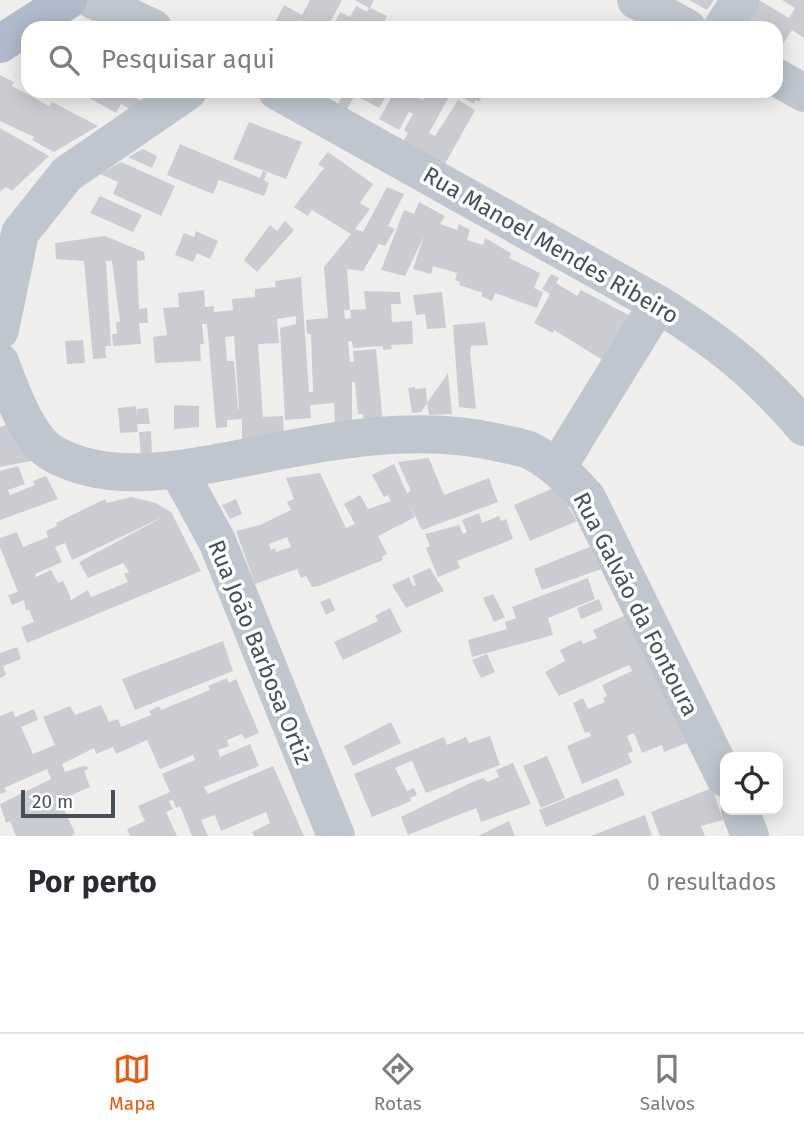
<!DOCTYPE html>
<html lang="pt">
<head>
<meta charset="utf-8">
<style>
	:root { --surface:#fff; --page:#f2f2f3; --text:#2b2b33; --muted:#7c7c81; --line:#e1e1e2; --accent:#ea580c }
	body { margin:0; font-family:"Fira Sans",sans-serif; background:var(--page); color:var(--text) }
	.controls { position:absolute; right:21px; bottom:21px; display:grid; overflow:hidden; border-radius:14px; box-shadow:0 4px 18px #0003 }
	.controls button { width:63px; height:63px; display:grid; place-items:center; padding:0; border:0; border-bottom:2px solid var(--line); background:var(--surface); color:var(--text); font:35px sans-serif }
	.scale { position:absolute; left:21px; bottom:18px; width:94px; box-sizing:border-box; padding-left:7px; border:4px solid #474f59; border-top:0; font-size:19px; line-height:24px; white-space:nowrap; color:#474f59; -webkit-text-stroke:5px #fff; paint-order:stroke }
	.list { margin:0; padding:0; list-style:none }
	h2 { display:flex; justify-content:space-between; align-items:center; height:91px; margin:0; padding:0 28px; font-size:30px }
	h2 small { font-size:23px; font-weight:400; color:var(--muted) }
	.icon { flex:none; width:38px; height:38px; fill:none; stroke:currentColor; stroke-width:2; stroke-linecap:round; stroke-linejoin:round }
	.map { position:relative; flex:none; width:804px; height:836px; overflow:hidden }
	.search { position:absolute; background:var(--surface); box-shadow:0 4px 18px #0003; left:21px; right:21px; top:21px; height:77px; display:flex; align-items:center; gap:18px; box-sizing:border-box; padding:0 24px; border-radius:21px; color:var(--muted); font-size:26px }
	.sheet { height:196px; background:var(--surface) }
	nav { display:flex; justify-content:space-around; align-items:center; box-sizing:border-box; height:98px; border-top:2px solid var(--line); background:var(--surface); font-size:19px; color:var(--muted) }
	nav a { display:grid; justify-items:center; gap:4px }
	nav .on { color:var(--accent) }
	.map>svg:first-child { display:block }
	.building { fill:#cbccd2; fill-rule:evenodd }
	.lines { fill:none; stroke-linecap:round; stroke-linejoin:round }
	.minor { stroke:#bfc6cf; stroke-width:38 }
	.major { stroke:#afbaca; stroke-width:38 }
	.labels { text-anchor:middle; stroke-width:7; stroke-linejoin:round; paint-order:stroke }
	.street-label { font-size:23px; fill:#474f59; stroke:#fff }
</style>
</head>
<body>
<div class="map">
<svg width="804" height="836" viewBox="0 0 804 836">
	<rect width="100%" height="100%" fill="#f0eeed"/>
	<!-- building -->
	<path class="building" d="M 310,0 L 342,0 L 327,28 L 316,28 L 299,20 L 295,28 L 272,28 L 284,5 L 302,15 Z
		M 355,0 L 374,0 L 370,8 L 387,16 L 381,28 L 332,28 L 340,12 L 350,17 L 356,6 L 367,12 L 369,8 Z
		M 689,0 L 714,0 L 707,10 Z
		M 759,0 L 789,18 L 795,8 L 782,0 L 804,0 L 804,38 L 792,30 L 781,47 L 776,45 L 776,28 L 742,27 Z
		M 0,75 L 14,82 L 12,86 L 49,106 L 52,102 L 98,126 L 54,152 L 32,140 L 34,137 L 0,121 Z
		M 77,91 L 123,91 L 141,101 L 129,109 L 121,104 L 116,113 Z
		M 345,91 L 389,91 L 379,108 L 355,95 L 346,111 L 337,106 Z
		M 395,91 L 421,91 L 417,97 L 423,100 L 428,91 L 485,91 L 479,102 L 476,100 L 474,104 L 452,92 L 446,102 L 429,133 L 435,136 L 458,100 L 475,110 L 445,164 L 403,141 L 408,133 L 404,130 L 413,114 L 409,112 L 399,130 L 379,119 Z
		M 249,122 L 302,142 L 286,179 L 233,159 Z
		M 0,128 L 49,156 L 12,191 L 6,187 L 0,192 Z
		M 180,144 L 260,178 L 263,171 L 267,173 L 264,180 L 269,183 L 264,196 L 219,180 L 213,194 L 167,175 Z
		M 143,149 L 157,156 L 152,168 L 128,157 Z
		M 328,152 L 373,184 L 360,203 L 370,209 L 355,229 L 363,232 L 387,187 L 404,194 L 388,226 L 395,229 L 385,246 L 379,244 L 363,271 L 347,269 L 350,310 L 344,310 L 345,319 L 351,318 L 350,310 L 366,309 L 364,291 L 400,292 L 401,304 L 391,304 L 392,322 L 412,321 L 413,344 L 391,345 L 392,349 L 383,350 L 383,346 L 353,348 L 352,341 L 348,342 L 350,362 L 354,362 L 353,351 L 376,349 L 383,424 L 364,425 L 363,414 L 358,414 L 355,382 L 352,382 L 352,423 L 335,424 L 334,403 L 310,405 L 311,418 L 285,420 L 280,328 L 296,324 L 296,316 L 277,319 L 279,343 L 258,344 L 263,417 L 283,416 L 284,437 L 242,443 L 242,419 L 227,420 L 227,427 L 216,428 L 207,324 L 202,324 L 204,344 L 200,344 L 201,361 L 155,363 L 153,337 L 167,335 L 163,308 L 179,307 L 178,293 L 204,290 L 205,307 L 214,306 L 214,312 L 233,310 L 232,299 L 255,297 L 255,289 L 276,287 L 275,281 L 301,277 L 309,392 L 313,392 L 311,334 L 307,334 L 306,320 L 328,318 L 324,267 L 351,234 L 312,210 L 308,216 L 294,207 L 324,168 L 318,164 ZM 234,336 L 239,409 L 238,409 L 234,361 L 227,361 L 225,337 Z
		M 121,162 L 175,186 L 161,216 L 113,194 L 118,182 L 100,174 Z
		M 100,196 L 142,215 L 133,232 L 90,213 Z
		M 419,202 L 445,216 L 440,224 L 457,230 L 459,224 L 470,230 L 467,240 L 483,245 L 485,238 L 511,253 L 509,258 L 540,273 L 534,288 L 543,292 L 537,308 L 495,293 L 492,301 L 481,296 L 483,293 L 459,285 L 460,282 L 455,280 L 457,273 L 433,266 L 431,274 L 413,269 L 424,236 L 405,276 L 381,270 L 404,210 L 414,214 Z
		M 285,221 L 294,230 L 257,272 L 244,260 L 270,225 L 277,231 Z
		M 196,231 L 218,241 L 210,259 L 197,253 L 193,262 L 175,255 L 184,233 L 194,237 Z
		M 105,236 L 144,252 L 145,260 L 137,261 L 138,289 L 139,309 L 147,308 L 148,323 L 139,323 L 141,344 L 113,346 L 112,334 L 117,334 L 116,322 L 120,322 L 112,261 L 106,261 L 111,346 L 105,346 L 106,358 L 93,359 L 84,261 L 56,259 L 55,243 Z
		M 551,274 L 559,278 L 556,283 L 577,296 L 581,290 L 634,318 L 609,364 L 554,330 L 553,333 L 534,323 L 550,294 L 542,289 Z
		M 442,292 L 446,328 L 427,329 L 425,314 L 416,315 L 413,295 Z
		M 485,322 L 488,345 L 471,346 L 470,352 L 476,409 L 459,407 L 453,325 Z
		M 83,340 L 85,363 L 67,364 L 65,341 Z
		M 448,373 L 452,414 L 429,415 L 427,403 Z
		M 415,387 L 415,389 L 426,388 L 427,403 L 421,412 L 412,413 L 408,388 Z
		M 174,405 L 199,406 L 199,427 L 174,429 Z
		M 136,406 L 137,417 L 137,409 L 148,408 L 150,424 L 137,424 L 138,432 L 120,433 L 118,408 Z
		M 11,424 L 36,460 L 0,467 L 0,427 Z
		M 151,431 L 152,457 L 141,458 L 139,432 Z
		M 429,458 L 444,495 L 489,478 L 498,502 L 422,530 L 406,497 L 415,517 L 378,536 L 387,554 L 382,557 L 383,560 L 319,586 L 312,587 L 306,576 L 301,578 L 297,569 L 255,584 L 236,531 L 260,525 L 291,510 L 287,502 L 294,499 L 286,478 L 320,473 L 346,528 L 355,524 L 344,504 L 360,495 L 368,509 L 391,501 L 388,495 L 384,497 L 372,475 L 394,464 L 407,493 L 411,491 L 398,462 ZM 287,537 L 291,547 L 276,552 L 275,548 L 271,550 L 269,544 Z
		M 18,466 L 25,484 L 8,490 L 10,495 L 35,485 L 33,481 L 46,476 L 58,499 L 0,520 L 0,471 Z
		M 556,487 L 577,521 L 530,541 L 514,505 Z
		M 131,497 L 156,503 L 171,512 L 201,571 L 27,643 L 21,627 L 34,622 L 29,609 L 26,611 L 24,600 L 12,605 L 8,595 L 18,592 L 0,547 L 0,538 L 17,532 L 23,547 L 48,537 L 46,531 L 57,526 L 56,523 L 105,499 L 107,503 ZM 165,516 L 79,562 L 88,578 L 123,563 L 129,572 L 124,574 L 128,582 L 91,597 L 88,590 L 70,601 L 71,598 L 63,581 L 58,583 L 51,570 L 36,577 L 35,574 L 62,562 L 55,547 L 65,543 L 72,560 Z
		M 236,499 L 242,514 L 230,519 L 222,505 Z
		M 479,513 L 482,523 L 499,516 L 501,521 L 506,519 L 513,539 L 457,561 L 460,568 L 438,577 L 426,548 L 430,546 L 425,534 L 459,525 L 463,534 L 467,532 L 462,520 Z
		M 592,546 L 604,568 L 542,590 L 534,569 Z
		M 430,568 L 444,591 L 406,608 L 392,585 L 409,577 L 413,586 L 416,585 L 412,576 Z
		M 588,578 L 595,599 L 548,618 L 553,635 L 472,657 L 468,640 L 507,629 L 505,622 L 516,618 L 512,607 Z
		M 493,594 L 505,617 L 494,622 L 483,598 Z
		M 330,598 L 335,610 L 326,615 L 320,602 Z
		M 599,599 L 603,610 L 581,619 L 577,608 Z
		M 390,608 L 402,632 L 343,660 L 334,642 L 378,621 L 375,616 Z
		M 628,614 L 692,741 L 664,752 L 662,745 L 642,753 L 634,733 L 627,736 L 633,751 L 628,754 L 632,763 L 582,784 L 567,746 L 591,736 L 589,732 L 585,733 L 573,703 L 583,698 L 588,709 L 605,702 L 603,698 L 607,696 L 602,685 L 632,671 L 629,665 L 559,696 L 545,672 L 565,661 L 560,650 L 581,640 L 583,644 L 597,638 L 593,630 Z
		M 223,641 L 233,671 L 135,710 L 122,679 Z
		M 17,647 L 21,659 L 3,666 L 6,675 L 0,678 L 0,653 Z
		M 487,654 L 495,672 L 481,678 L 472,660 Z
		M 227,678 L 229,683 L 236,679 L 259,733 L 245,739 L 242,734 L 227,740 L 229,746 L 218,750 L 220,757 L 250,744 L 259,766 L 204,787 L 208,794 L 273,766 L 304,836 L 254,836 L 252,832 L 270,823 L 266,812 L 221,831 L 215,815 L 201,820 L 208,836 L 192,836 L 180,806 L 176,808 L 173,800 L 169,801 L 173,809 L 166,812 L 177,836 L 130,836 L 127,829 L 145,821 L 138,806 L 170,792 L 162,774 L 195,760 L 193,755 L 160,769 L 147,740 L 116,754 L 113,747 L 96,754 L 94,748 L 62,764 L 65,772 L 80,767 L 87,766 L 88,769 L 84,771 L 90,787 L 60,800 L 75,833 L 72,836 L 16,836 L 10,821 L 6,823 L 0,804 L 51,779 L 47,769 L 4,788 L 6,792 L 0,794 L 0,716 L 13,711 L 15,717 L 34,709 L 38,720 L 21,727 L 33,754 L 55,745 L 43,717 L 70,706 L 75,715 L 101,705 L 109,722 L 118,719 L 121,727 L 151,715 L 149,711 L 159,706 L 161,710 L 210,690 L 208,686 Z
		M 391,722 L 401,743 L 353,766 L 344,746 Z
		M 490,736 L 500,765 L 426,793 L 412,761 L 404,764 L 395,768 L 407,791 L 414,788 L 417,795 L 410,798 L 411,801 L 372,817 L 354,774 L 444,737 L 447,745 L 466,737 L 469,743 Z
		M 547,756 L 565,798 L 541,808 L 523,766 Z
		M 513,763 L 531,804 L 481,822 L 476,808 L 408,835 L 401,817 L 470,783 L 483,778 L 488,782 L 499,777 L 496,770 Z
		M 617,778 L 625,795 L 546,827 L 539,810 Z
		M 712,788 L 723,820 L 701,826 L 705,836 L 660,836 L 651,812 Z
		M 645,815 L 652,836 L 591,836 L 619,825 Z
		M 509,821 L 515,836 L 478,836 Z"/>
	<g class="lines">
		<!-- minor -->
		<path class="minor" d="M 93,0 L 153,28
			M 636,0 L 687,28
			M 722,28 L 740,0
			M 776,77 L 804,93
			M 277,91 L 658,304 C 720,343 756,371 804,427
			M 0,330 L 20,233 L 67,174 L 188,91
			M 0,362 C 10,388 27,438 52,453 C 106,484 174,471 233,460 C 319,443 412,422 500,443 C 510,445 522,447 531,451 C 554,463 570,479 587,498 L 725,778
			M 557,468 L 658,304
			M 178,470 L 217,541 L 336,836
			M 740,810 L 750,836"/>
		<!-- major -->
		<path class="major" d="M 0,44 L 68,0"/>
	</g>
	<g class="labels">
		<!-- street labels -->
		<g class="street-label">
			<text transform="translate(551 245) rotate(30)" y="8">Rua Manoel Mendes Ribeiro</text>
			<text transform="translate(636 604) rotate(63)" y="8">Rua Galvão da Fontoura</text>
			<text transform="translate(260 652) rotate(68)" y="8">Rua João Barbosa Ortiz</text>
		</g>
	</g>
</svg>
<div class="controls">
<button><svg class="icon" aria-label="locate" viewBox="0 0 24 24"><circle cx="12" cy="12" r="6"/><path d="M12 2v4M12 18v4M2 12h4M18 12h4"/></svg></button>
</div>
<div class="scale">20 m</div>
<div class="search"><svg class="icon" aria-label="search" viewBox="0 0 24 24"><circle cx="10" cy="10" r="6"/><path d="M15 15l6 6"/></svg>Pesquisar aqui</div>
</div>
<section class="sheet">
<h2>Por perto<small>0 resultados</small></h2>
<ul class="list">
</ul>
</section>
<nav>
<a class="on"><svg class="icon" aria-label="map" viewBox="0 0 24 24"><path d="M3 6l6-2 6 2 6-2v14l-6 2-6-2-6 2zM9 4v14M15 6v14"/></svg>Mapa</a>
<a><svg class="icon" aria-label="directions" viewBox="0 0 24 24"><path d="M12 3l9 9-9 9-9-9zM9 14v-3h6M13 9l2 2-2 2"/></svg>Rotas</a>
<a><svg class="icon" aria-label="saved" viewBox="0 0 24 24"><path d="M7 4h10v16l-5-4-5 4z"/></svg>Salvos</a>
</nav>
</body>
</html>
